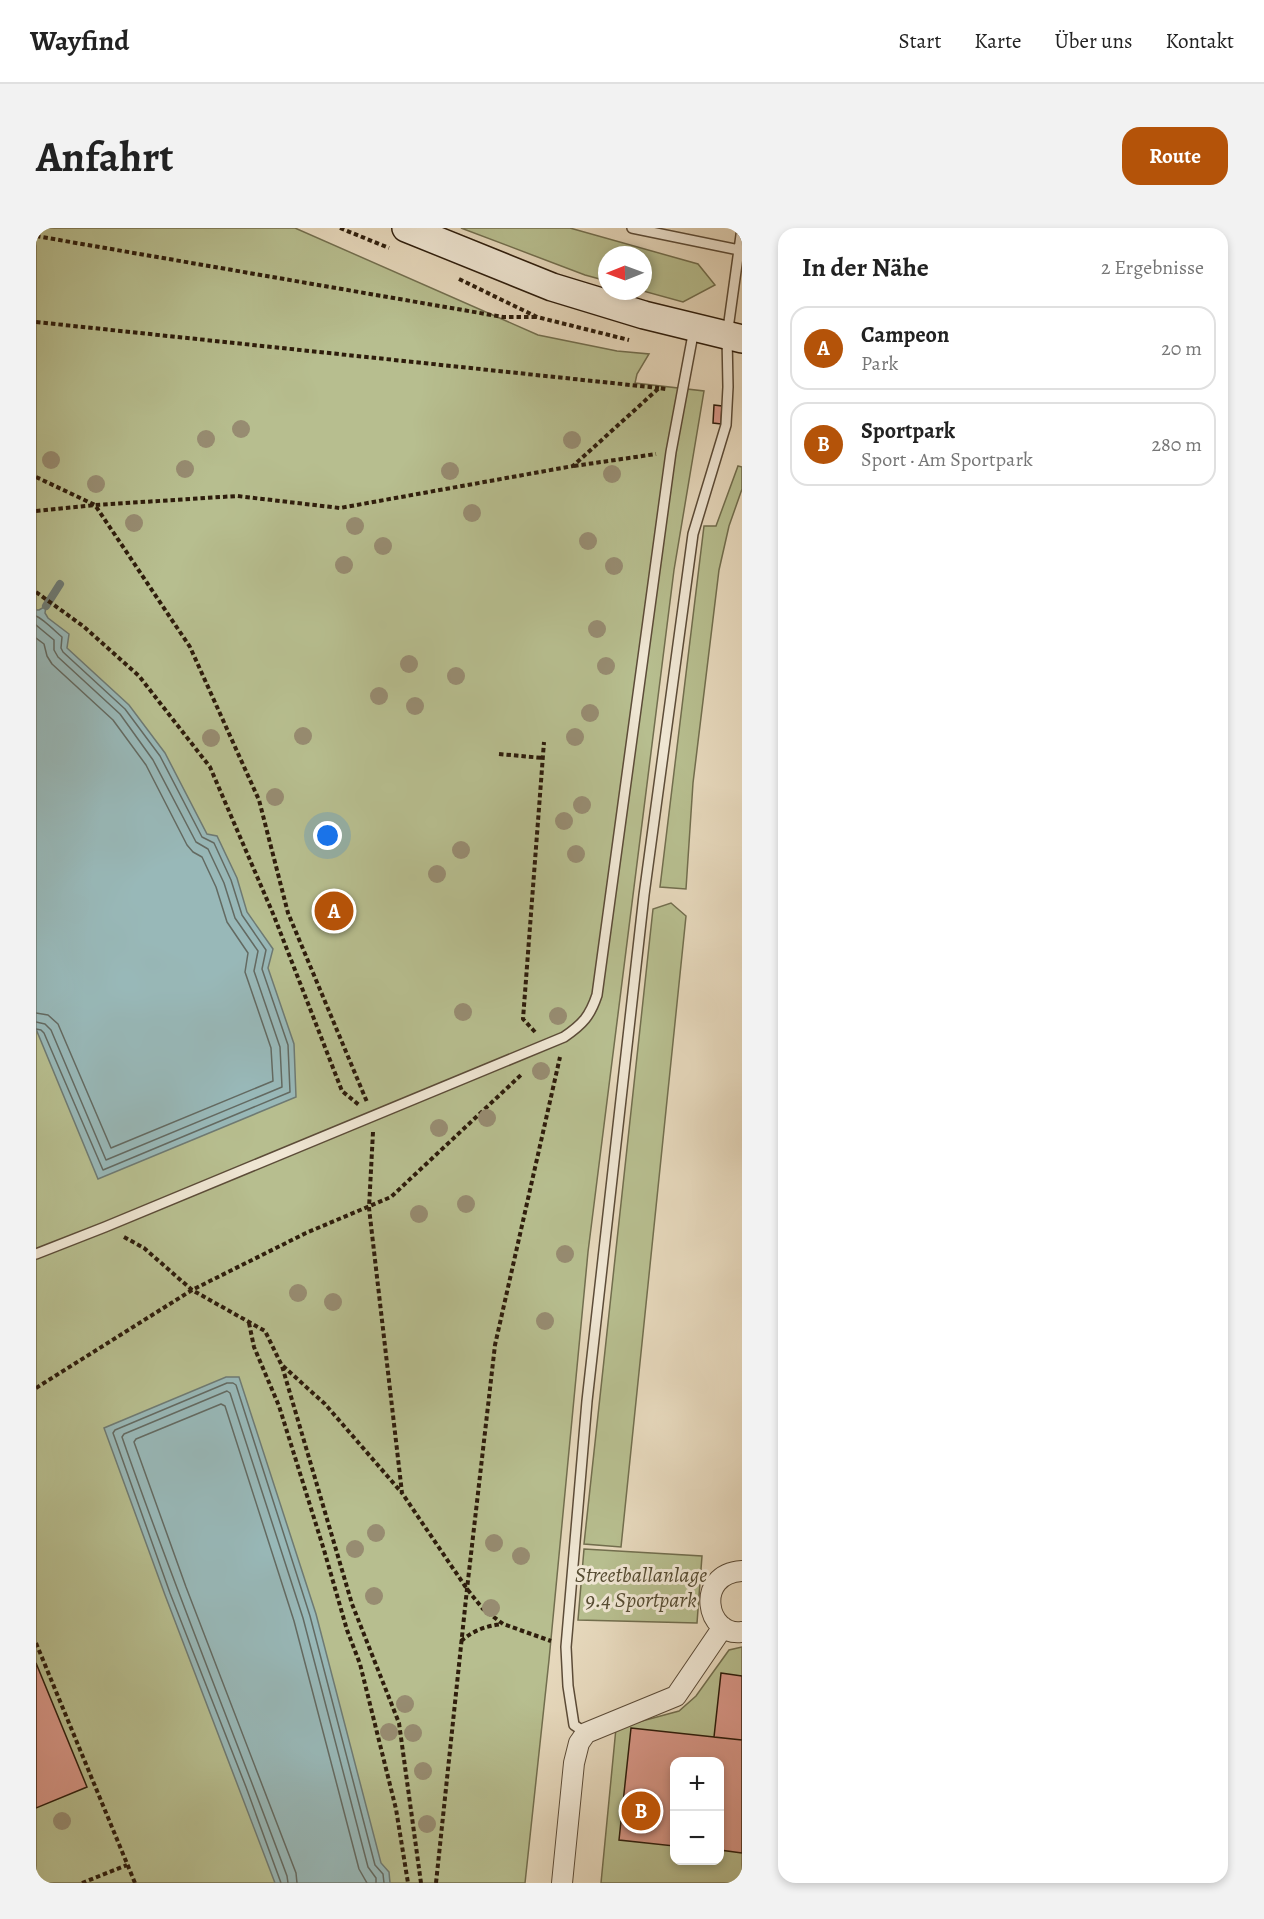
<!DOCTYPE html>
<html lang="de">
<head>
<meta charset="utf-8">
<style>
	:root { --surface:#fff; --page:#f2f2f2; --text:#222; --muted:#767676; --line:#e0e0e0; --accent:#b45309 }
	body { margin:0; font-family:Alegreya,serif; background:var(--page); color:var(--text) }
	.controls { position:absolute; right:18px; bottom:18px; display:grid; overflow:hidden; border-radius:12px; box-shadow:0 3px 9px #0003 }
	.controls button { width:54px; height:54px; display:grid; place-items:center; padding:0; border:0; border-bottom:2px solid var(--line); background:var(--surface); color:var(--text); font:30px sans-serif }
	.compass { position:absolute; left:562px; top:18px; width:54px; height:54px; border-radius:50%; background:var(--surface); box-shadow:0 3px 9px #0003; rotate:269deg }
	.you { position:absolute; left:292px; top:608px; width:21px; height:21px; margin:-15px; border:4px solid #fff; border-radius:50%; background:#1a73e8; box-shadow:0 0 0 9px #1a73e833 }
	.badge { display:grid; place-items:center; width:39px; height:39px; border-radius:50%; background:var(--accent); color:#fff; font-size:20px; font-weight:700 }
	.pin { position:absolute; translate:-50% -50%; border:3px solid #fff; box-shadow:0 2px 6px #0006 }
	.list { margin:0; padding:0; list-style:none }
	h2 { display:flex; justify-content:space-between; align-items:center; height:78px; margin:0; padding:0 24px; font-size:26px }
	h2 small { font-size:20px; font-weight:400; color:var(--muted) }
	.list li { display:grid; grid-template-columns:39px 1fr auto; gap:18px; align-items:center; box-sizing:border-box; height:84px; margin:0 12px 12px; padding:0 12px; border:2px solid var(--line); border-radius:18px }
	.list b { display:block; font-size:22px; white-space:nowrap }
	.list p { margin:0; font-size:20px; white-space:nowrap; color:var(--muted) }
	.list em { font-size:20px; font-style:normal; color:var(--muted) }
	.map { position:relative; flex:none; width:706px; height:1655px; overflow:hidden; border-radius:18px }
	header { display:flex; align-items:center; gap:36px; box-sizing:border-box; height:84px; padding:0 30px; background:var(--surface); border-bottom:2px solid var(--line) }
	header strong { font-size:28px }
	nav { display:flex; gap:33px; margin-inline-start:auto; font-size:21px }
	.intro { display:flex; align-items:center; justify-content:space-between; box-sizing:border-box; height:144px; padding:0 36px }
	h1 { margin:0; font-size:42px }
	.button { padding:15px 27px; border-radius:18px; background:var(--accent); color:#fff; font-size:21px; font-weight:700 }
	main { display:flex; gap:36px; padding:0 36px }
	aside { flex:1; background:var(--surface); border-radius:18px; box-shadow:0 3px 9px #0003 }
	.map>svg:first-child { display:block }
	.green { fill:#b7be8f; stroke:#726e4e; stroke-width:1.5; fill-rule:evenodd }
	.water { fill:#98b8b8; stroke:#6e7a73; stroke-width:1.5 }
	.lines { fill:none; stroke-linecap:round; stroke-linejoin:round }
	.shore { stroke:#636a62; stroke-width:1.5 }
	.stream { stroke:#6e7a73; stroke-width:8 }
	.building { fill:#d89788; stroke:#2e1d0c; stroke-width:1.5 }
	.lane-casing { stroke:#5c4c38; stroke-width:12 }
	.street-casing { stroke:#5c4c38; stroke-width:22 }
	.secondary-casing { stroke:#2e1d0c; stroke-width:30 }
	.path { stroke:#2e1d0c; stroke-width:4; stroke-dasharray:4.5 3; stroke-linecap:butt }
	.lane { stroke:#efe6d3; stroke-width:9 }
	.street { stroke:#efe6d3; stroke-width:20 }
	.secondary { stroke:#efe6d3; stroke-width:27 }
	.tree { fill:#978c71 }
	.labels { text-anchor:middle; stroke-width:6; stroke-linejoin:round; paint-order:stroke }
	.park-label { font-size:22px; font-style:italic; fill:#574d33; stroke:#efe6d3 }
</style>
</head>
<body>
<header>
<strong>Wayfind</strong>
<nav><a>Start</a><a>Karte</a><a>Über uns</a><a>Kontakt</a></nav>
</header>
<div class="intro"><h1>Anfahrt</h1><a class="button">Route</a></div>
<main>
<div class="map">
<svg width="706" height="1655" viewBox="0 0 706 1655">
	<rect width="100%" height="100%" fill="#e6d8bc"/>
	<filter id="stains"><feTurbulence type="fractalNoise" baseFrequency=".00333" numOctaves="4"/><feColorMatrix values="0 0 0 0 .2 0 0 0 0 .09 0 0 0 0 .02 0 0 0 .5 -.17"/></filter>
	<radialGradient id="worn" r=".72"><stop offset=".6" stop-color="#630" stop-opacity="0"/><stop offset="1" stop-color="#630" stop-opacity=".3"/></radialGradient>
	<!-- green -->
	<path class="green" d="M 0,0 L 259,0 L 502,107 L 581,123 L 613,126 L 601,146 L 599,155 L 668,163 L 638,342 L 552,1024 L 513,1432 L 489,1655 L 0,1655 Z
		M 425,0 L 534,0 L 662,36 L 679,57 L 647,74 L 607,63 L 607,27 L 571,27 L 571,53 L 549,47 Z
		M 702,238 L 706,239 L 706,261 L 693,298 L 683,342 L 657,555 L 650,661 L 624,659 L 668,298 L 680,298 Z
		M 635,675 L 650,688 L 585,1319 L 548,1316 L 617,681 Z
		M 548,1321 L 666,1328 L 661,1395 L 542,1392 Z
		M 706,1419 L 706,1655 L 565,1655 L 580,1500 L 643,1483 L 660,1468 L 693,1422 ZM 638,1534 L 684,1534 L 684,1632 L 638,1632 Z"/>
	<!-- water -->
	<path class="water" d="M 10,378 L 9,385 L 12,390 L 33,406 L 31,420 L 93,477 L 129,525 L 171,606 L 181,608 L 201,650 L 211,684 L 237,721 L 232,740 L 258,816 L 260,869 L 62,951 L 0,801 L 0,382 L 3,382 Z
		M 190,1149 L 203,1149 L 280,1386 L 345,1635 L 353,1644 L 354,1655 L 239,1655 L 129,1367 L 68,1200 Z"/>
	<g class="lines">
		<!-- shore -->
		<path class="shore" d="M 0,388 C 7,391 19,403 26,409 L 25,420 L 27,424 L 89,481 L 124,528 L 166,609 L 178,615 L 195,652 L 206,687 L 230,722 L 226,741 L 252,817 L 254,864 L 67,942 L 8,805 L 5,802 L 0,801
			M 0,397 L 18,412 L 18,422 L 22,429 L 84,486 L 117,532 L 160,614 L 172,621 L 188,655 L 199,690 L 222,723 L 218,743 L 244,819 L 246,859 L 70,932 L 15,802 L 9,796 L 0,794
			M 0,410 L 8,416 L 11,428 L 16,436 L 77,492 L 110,537 L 151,617 L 157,624 L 166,629 L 180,659 L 191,694 L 212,725 L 209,744 L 235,820 L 237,853 L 75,920 L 22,796 L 12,787 L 0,785
			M 245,1655 L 210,1559 L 134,1365 L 77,1205 L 79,1202 L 191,1155 L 197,1155 L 200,1157 L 274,1388 L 339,1637 L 347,1646 L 348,1655
			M 252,1655 L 251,1648 C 197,1502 137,1357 86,1209 L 88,1206 L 191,1163 L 194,1165 L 267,1390 L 332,1639 L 340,1650 L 340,1655
			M 261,1655 L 260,1645 L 150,1359 L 98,1214 L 100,1211 L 185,1176 L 189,1178 L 258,1393 L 323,1641 L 331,1655"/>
		<!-- stream -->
		<path class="stream" d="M 10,378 L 24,356"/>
	</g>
	<!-- building -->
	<path class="building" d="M 678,177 L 686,178 L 685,196 L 677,195 Z
		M 0,1435 L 51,1559 L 0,1580 Z
		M 685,1445 L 706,1448 L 706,1512 L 678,1509 Z
		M 595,1500 L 706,1512 L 706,1625 L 684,1622 L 684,1534 L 638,1534 L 638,1618 L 583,1612 Z"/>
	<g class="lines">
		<!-- lane casing -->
		<g class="lane-casing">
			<path id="lane" d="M 596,0 L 703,22
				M 0,1026 L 69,999 L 528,809 C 547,796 554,788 561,767 L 635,224 L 658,101
				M 550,1505 L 538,1497 L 532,1458 L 530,1419 L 551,1173 L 608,667 L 657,306 L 690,197 L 692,159 L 691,108 L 706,0"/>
		</g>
		<!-- street casing -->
		<g class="street-casing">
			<path id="street" d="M 706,1343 C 658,1346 670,1409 706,1404
				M 526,1655 L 538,1535 L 543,1515 L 550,1505 L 640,1468 L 687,1399"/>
		</g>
		<!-- secondary casing -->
		<g class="secondary-casing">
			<path id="secondary" d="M 370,0 L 516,59 L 608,87 L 706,111"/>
		</g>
		<!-- path -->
		<path class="path" d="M 304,0 L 353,20
			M 0,8 L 467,89 L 501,89
			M 423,51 L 501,89 L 593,112
			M 0,94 L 623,160
			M 538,238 L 620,226
			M 0,249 L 59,277 L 154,419 L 223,572 L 252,685 L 331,874
			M 0,283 L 59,277 L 201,268 L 304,280 L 537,238 L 623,160 L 630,161
			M 0,364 L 47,398 L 103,448 L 174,539 L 238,688 L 306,863 L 323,877
			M 463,526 L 507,530
			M 499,804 L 487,791 L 508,514
			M 337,904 L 333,980 L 366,1265 L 431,1361 L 447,1381 L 467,1396 L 515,1413
			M 88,1009 L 108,1020 L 156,1062 L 229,1103 L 246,1138 L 316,1376 L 363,1495 L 385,1655
			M 213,1095 L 218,1119 L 243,1178 L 288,1322 L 311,1402 L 324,1436 L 360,1581 L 372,1655
			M 247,1138 L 289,1176 L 366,1265
			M 0,1160 L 156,1062 L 270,1005 L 355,969 L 486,846
			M 425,1413 C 438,1402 450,1398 466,1396
			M 0,1415 L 99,1655
			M 46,1655 L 91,1637
			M 400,1655 L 431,1361 L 459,1117 L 524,829"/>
		<!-- lane -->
		<use href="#lane" class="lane"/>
		<!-- street -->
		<use href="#street" class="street"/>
		<!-- secondary -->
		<use href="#secondary" class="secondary"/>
	</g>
	<!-- trees -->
	<g class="tree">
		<circle cx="205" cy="201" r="9"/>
		<circle cx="170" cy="211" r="9"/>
		<circle cx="536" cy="212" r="9"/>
		<circle cx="15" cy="232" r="9"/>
		<circle cx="149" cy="241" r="9"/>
		<circle cx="414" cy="243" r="9"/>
		<circle cx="576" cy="246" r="9"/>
		<circle cx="60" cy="256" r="9"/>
		<circle cx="436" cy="285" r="9"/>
		<circle cx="98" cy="295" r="9"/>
		<circle cx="319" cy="298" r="9"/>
		<circle cx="552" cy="313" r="9"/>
		<circle cx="347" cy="318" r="9"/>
		<circle cx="308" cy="337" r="9"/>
		<circle cx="578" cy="338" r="9"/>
		<circle cx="561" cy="401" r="9"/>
		<circle cx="373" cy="436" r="9"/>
		<circle cx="570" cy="438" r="9"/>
		<circle cx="420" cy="448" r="9"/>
		<circle cx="343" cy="468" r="9"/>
		<circle cx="379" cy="478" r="9"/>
		<circle cx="554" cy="485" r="9"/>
		<circle cx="267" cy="508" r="9"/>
		<circle cx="539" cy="509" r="9"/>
		<circle cx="175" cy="510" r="9"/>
		<circle cx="239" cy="569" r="9"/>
		<circle cx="546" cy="577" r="9"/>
		<circle cx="528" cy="593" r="9"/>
		<circle cx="425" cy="622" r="9"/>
		<circle cx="540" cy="626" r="9"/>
		<circle cx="401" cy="646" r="9"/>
		<circle cx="427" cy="784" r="9"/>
		<circle cx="522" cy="788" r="9"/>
		<circle cx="505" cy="843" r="9"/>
		<circle cx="451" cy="890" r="9"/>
		<circle cx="403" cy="900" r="9"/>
		<circle cx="430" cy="976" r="9"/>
		<circle cx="383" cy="986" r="9"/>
		<circle cx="529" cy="1026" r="9"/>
		<circle cx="262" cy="1065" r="9"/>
		<circle cx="297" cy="1074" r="9"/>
		<circle cx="509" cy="1093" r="9"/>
		<circle cx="340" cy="1305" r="9"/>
		<circle cx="458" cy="1315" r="9"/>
		<circle cx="319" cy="1321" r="9"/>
		<circle cx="485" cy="1328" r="9"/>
		<circle cx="338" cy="1368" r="9"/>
		<circle cx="455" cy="1380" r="9"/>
		<circle cx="369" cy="1476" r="9"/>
		<circle cx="353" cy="1504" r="9"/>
		<circle cx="377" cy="1505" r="9"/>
		<circle cx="387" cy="1543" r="9"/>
		<circle cx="26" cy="1593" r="9"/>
		<circle cx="391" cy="1596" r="9"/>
	</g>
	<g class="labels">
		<!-- park labels -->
		<g class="park-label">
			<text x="605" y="1354">Streetballanlage<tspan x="605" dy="25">9.4 Sportpark</tspan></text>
		</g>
	</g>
	<rect width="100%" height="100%" filter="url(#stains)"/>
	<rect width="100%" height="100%" fill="url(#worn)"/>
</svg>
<div class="controls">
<button>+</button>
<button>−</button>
</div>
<svg class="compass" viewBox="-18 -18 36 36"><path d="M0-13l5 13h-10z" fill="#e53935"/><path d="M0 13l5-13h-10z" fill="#767676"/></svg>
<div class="you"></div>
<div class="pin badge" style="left:298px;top:683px">A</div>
<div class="pin badge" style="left:605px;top:1583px">B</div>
</div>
<aside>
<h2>In der Nähe<small>2 Ergebnisse</small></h2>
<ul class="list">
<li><span class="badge">A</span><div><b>Campeon</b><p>Park</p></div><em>20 m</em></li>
<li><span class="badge">B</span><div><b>Sportpark</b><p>Sport · Am Sportpark</p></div><em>280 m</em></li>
</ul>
</aside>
</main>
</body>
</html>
